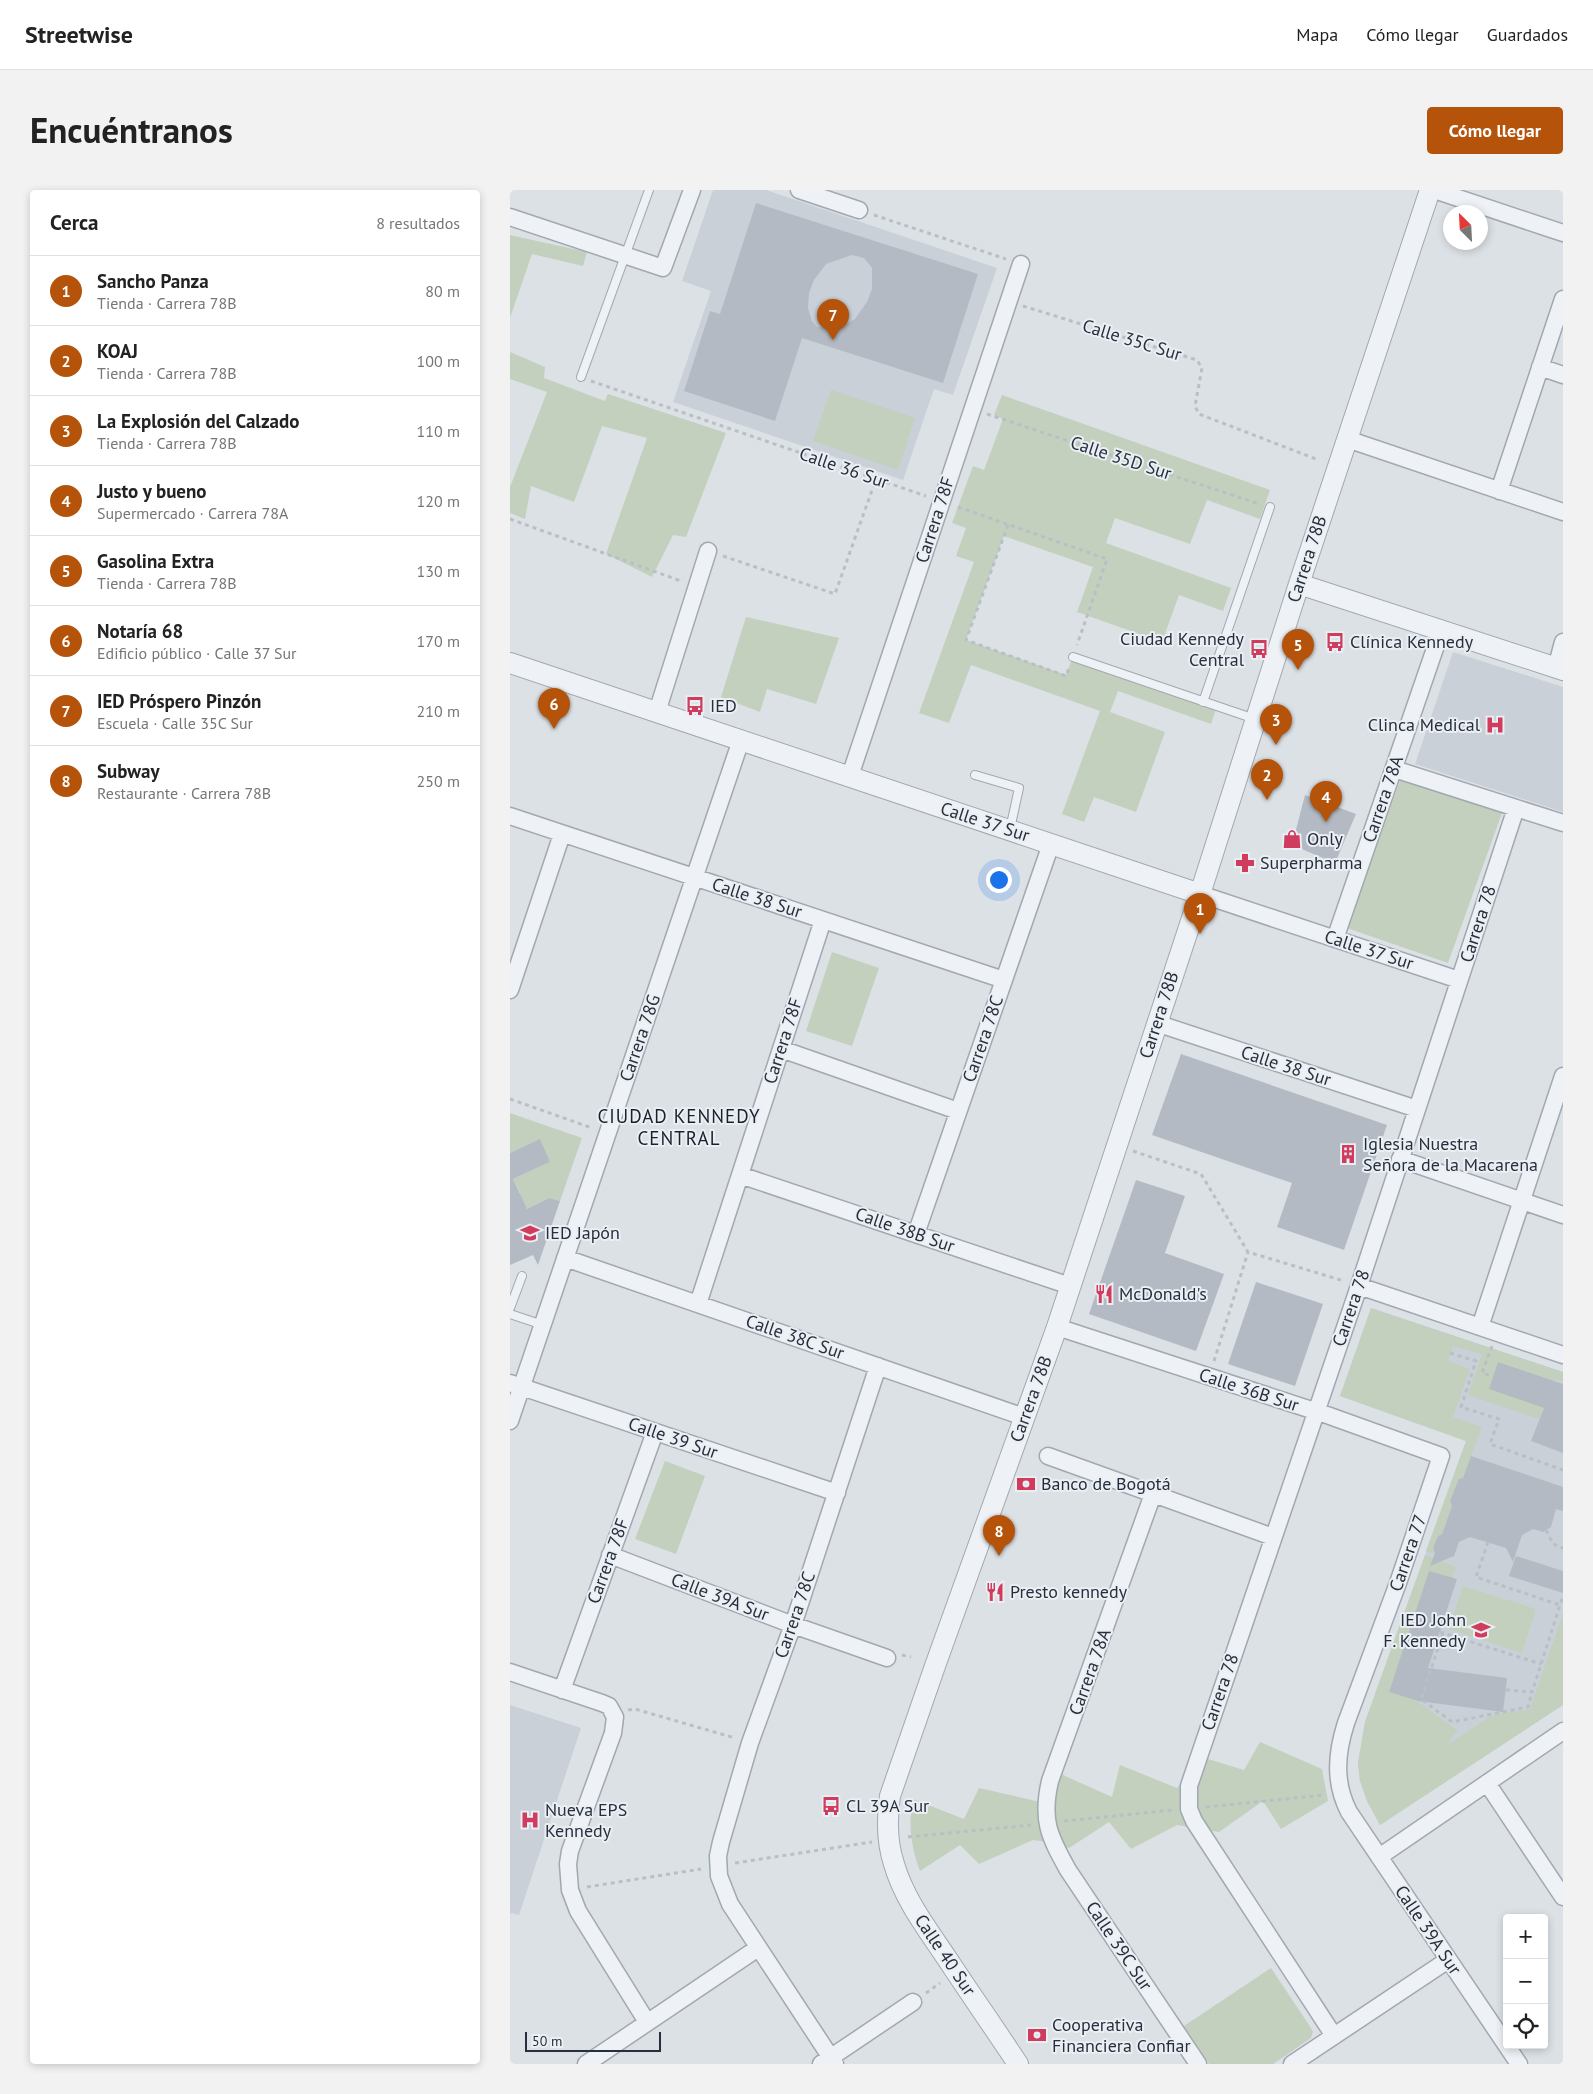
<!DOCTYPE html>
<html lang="es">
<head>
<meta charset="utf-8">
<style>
	:root { --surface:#fff; --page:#f2f2f2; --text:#222; --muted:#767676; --line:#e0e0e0; --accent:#b45309 }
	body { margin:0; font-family:"PT Sans",sans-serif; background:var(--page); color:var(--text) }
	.controls { position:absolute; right:15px; bottom:15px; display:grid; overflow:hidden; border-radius:5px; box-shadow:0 2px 8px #0003 }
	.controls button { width:45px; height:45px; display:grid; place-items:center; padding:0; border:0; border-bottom:1px solid var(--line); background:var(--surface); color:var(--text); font:25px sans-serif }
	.compass { position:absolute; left:933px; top:15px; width:45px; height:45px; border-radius:50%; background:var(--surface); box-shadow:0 2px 8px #0003; rotate:336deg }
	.scale { position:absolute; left:15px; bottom:12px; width:136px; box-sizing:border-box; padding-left:5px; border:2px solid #252f3d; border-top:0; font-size:14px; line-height:18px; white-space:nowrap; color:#252f3d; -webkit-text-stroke:4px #ebeff4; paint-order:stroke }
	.you { position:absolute; left:488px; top:689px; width:18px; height:18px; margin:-12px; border:4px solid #fff; border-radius:50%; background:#1a73e8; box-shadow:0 0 0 8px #1a73e833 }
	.badge { display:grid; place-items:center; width:32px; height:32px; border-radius:50%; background:var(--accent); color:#fff; font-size:16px; font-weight:700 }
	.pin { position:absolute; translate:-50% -41px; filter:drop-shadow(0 1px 2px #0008) }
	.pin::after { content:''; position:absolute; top:26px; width:18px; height:15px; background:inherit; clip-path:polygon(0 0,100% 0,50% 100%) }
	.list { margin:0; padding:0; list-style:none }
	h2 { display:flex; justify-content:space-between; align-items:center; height:65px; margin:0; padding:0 20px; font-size:21px }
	h2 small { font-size:16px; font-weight:400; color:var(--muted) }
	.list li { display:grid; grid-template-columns:32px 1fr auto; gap:15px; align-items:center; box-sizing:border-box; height:70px; padding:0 20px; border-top:1px solid var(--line) }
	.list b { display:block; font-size:19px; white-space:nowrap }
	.list p { margin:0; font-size:16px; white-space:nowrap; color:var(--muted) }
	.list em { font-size:16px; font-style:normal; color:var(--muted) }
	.icon { flex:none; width:28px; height:28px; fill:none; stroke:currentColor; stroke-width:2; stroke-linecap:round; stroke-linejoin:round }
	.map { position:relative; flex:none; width:1053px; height:1874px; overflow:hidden; border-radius:5px }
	header { display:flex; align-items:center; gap:30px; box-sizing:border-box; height:70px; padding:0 25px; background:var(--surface); border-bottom:1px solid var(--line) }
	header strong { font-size:24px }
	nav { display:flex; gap:28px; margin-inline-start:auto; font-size:18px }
	.intro { display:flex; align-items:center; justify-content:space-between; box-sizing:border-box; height:120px; padding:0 30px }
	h1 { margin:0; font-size:35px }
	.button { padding:12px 22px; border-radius:5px; background:var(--accent); color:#fff; font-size:18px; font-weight:700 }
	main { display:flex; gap:30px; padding:0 30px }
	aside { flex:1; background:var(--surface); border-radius:5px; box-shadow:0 2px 8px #0003 }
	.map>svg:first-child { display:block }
	.built { fill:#cad0d8 }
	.green { fill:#c3d0bd }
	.building { fill:#b3bac3; fill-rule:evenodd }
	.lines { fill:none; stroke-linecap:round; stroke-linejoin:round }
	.service-casing { stroke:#a1a8b0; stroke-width:10 }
	.minor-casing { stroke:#a1a8b0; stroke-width:19 }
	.tertiary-casing { stroke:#a1a8b0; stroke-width:22 }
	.path { stroke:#babfc5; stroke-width:3; stroke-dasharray:4 4; stroke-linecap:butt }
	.service { stroke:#eef1f5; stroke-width:8 }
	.minor { stroke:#eef1f5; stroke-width:16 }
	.tertiary { stroke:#eef1f5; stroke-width:20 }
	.labels { text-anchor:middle; stroke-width:4; stroke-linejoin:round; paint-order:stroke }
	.street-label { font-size:18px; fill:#252f3d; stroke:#ebeff4 }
	.poi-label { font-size:18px; fill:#252f3d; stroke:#ebeff4; text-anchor:start }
	.neighbourhood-label { font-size:19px; letter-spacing:1px; fill:#18212d; stroke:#ebeff4 }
</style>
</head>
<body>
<header>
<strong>Streetwise</strong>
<nav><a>Mapa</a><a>Cómo llegar</a><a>Guardados</a></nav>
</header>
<div class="intro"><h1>Encuéntranos</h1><a class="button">Cómo llegar</a></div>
<main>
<aside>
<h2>Cerca<small>8 resultados</small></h2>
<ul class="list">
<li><span class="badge">1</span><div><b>Sancho Panza</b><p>Tienda · Carrera 78B</p></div><em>80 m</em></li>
<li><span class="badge">2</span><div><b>KOAJ</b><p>Tienda · Carrera 78B</p></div><em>100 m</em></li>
<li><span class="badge">3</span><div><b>La Explosión del Calzado</b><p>Tienda · Carrera 78B</p></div><em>110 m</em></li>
<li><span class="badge">4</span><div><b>Justo y bueno</b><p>Supermercado · Carrera 78A</p></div><em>120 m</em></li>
<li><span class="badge">5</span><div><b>Gasolina Extra</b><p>Tienda · Carrera 78B</p></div><em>130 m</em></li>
<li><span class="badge">6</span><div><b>Notaría 68</b><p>Edificio público · Calle 37 Sur</p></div><em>170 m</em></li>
<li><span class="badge">7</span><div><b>IED Próspero Pinzón</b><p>Escuela · Calle 35C Sur</p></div><em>210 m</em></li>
<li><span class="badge">8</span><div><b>Subway</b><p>Restaurante · Carrera 78B</p></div><em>250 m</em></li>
</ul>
</aside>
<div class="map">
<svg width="1053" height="1874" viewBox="0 0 1053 1874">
	<rect width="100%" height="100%" fill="#dce1e6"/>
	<!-- built -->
	<path class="built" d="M 203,0 L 256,0 L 487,78 L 443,205 L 424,199 L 393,290 L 163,212 L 201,101 L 172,91 Z
		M 943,462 L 1053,497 L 1053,622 L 905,574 Z
		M 861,1118 L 1053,1182 L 1053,1515 L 870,1635 L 857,1611 L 850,1591 L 848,1573 L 855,1532 L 956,1251 L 830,1206 Z
		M 0,1515 L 71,1538 L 9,1725 L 0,1723 Z"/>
	<!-- green -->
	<path class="green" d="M 0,45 L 77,62 L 73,76 L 22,64 L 0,128 Z
		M 0,162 L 35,177 L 34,188 L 95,211 L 98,204 L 216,243 L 176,347 L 163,345 L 142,387 L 96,364 L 137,248 L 92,236 L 64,312 L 21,296 L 15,329 L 0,323 L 0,297 L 37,202 L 0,189 Z
		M 321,200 L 405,228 L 388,280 L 303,251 Z
		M 492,205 L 760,300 L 750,329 L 697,310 L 680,354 L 605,328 L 596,353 L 721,398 L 713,421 L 669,405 L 652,452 L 567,422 L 583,377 L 494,346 L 456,450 L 556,485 L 563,467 L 706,519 L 701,534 L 608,501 L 600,522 L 655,542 L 626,622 L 584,607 L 574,632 L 552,624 L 590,521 L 461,475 L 439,533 L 409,523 L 464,372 L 446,366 L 456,338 L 442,333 L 463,276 L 474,280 L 493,229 L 484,225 Z
		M 236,427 L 329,448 L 306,514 L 257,499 L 250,522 L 211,507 Z
		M 891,588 L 992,623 L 938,773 L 837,738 Z
		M 322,762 L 369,778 L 342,856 L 296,841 Z
		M 0,923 L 72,948 L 50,1011 L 39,1008 L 5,1025 L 0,1008 L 10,1003 L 3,989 L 40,972 L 29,950 L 0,963 Z
		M 861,1118 L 1053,1182 L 1053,1192 L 1045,1189 L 1029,1229 L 958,1205 L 972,1164 L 943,1156 L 938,1171 L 960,1179 L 943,1227 L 972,1237 L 953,1288 L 940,1311 L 942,1316 L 932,1344 L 928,1346 L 923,1358 L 925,1364 L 916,1361 L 956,1251 L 830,1206 Z
		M 155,1271 L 195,1286 L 166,1364 L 125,1349 Z
		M 915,1365 L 946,1377 L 942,1388 L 919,1381 L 879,1502 L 907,1511 L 947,1540 L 937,1555 L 982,1525 L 1020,1519 L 1053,1423 L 1053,1515 L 870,1635 L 857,1611 L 850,1591 L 848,1573 L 855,1532 Z
		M 953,1396 L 1026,1419 L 1012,1463 L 939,1439 Z
		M 750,1552 L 812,1579 L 818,1611 L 771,1639 L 753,1611 L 709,1642 L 667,1635 L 621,1659 L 599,1632 L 559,1658 L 543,1653 L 523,1650 L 469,1674 L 450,1655 L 410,1681 C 401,1657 398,1635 403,1609 L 454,1629 L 469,1598 L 535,1613 L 544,1581 L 602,1607 L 610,1575 L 667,1598 L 683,1579 L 698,1569 L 734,1580 Z
		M 761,1778 L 801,1838 L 803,1842 L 801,1848 L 763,1874 L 699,1874 L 674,1836 Z"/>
	<!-- building -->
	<path class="building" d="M 246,13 L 468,84 L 433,193 L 292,148 L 265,231 L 174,201 L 200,121 L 210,124 ZM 342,65 L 354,68 L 362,78 L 362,99 L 357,112 L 345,129 L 334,135 L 319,138 L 307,137 L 302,131 L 298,118 L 299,103 L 304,90 L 316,74 Z
		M 795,605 L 846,624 L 825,673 L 782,655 Z
		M 671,864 L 877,935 L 834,1060 L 767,1037 L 782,993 L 642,945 Z
		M 30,949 L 40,972 L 3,989 L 17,1019 L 39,1008 L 50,1011 L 28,1075 L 23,1065 L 0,1075 L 0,963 Z
		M 626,990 L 675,1006 L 655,1063 L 714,1084 L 686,1161 L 579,1124 Z
		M 746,1092 L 813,1114 L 785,1196 L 718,1174 Z
		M 988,1172 L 1053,1194 L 1053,1263 L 1021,1251 L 1034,1218 L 979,1199 Z
		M 961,1266 L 1053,1297 L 1053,1321 L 1046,1319 L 1041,1337 L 1033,1342 L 1023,1339 L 1012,1345 L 1003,1372 L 996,1358 L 960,1347 L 949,1352 L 944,1366 L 920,1376 L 925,1363 L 923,1358 L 928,1346 L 932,1344 L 942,1316 L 940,1311 L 949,1289 L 953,1288 Z
		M 1006,1366 L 1053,1381 L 1053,1403 L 999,1386 Z
		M 919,1381 L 947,1389 L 918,1478 L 997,1488 L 993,1522 L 908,1511 L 879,1502 Z"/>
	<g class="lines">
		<!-- service casing -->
		<g class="service-casing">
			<path id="service" d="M 71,187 L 139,0
				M 563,467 L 745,529
				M 693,512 L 760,317
				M 465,585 L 509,598 L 500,639
				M 0,1118 L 12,1086
				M 0,1124 L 33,1135"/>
		</g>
		<!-- minor casing -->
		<g class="minor-casing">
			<path id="minor" d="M 289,0 L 349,20
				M 924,0 L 1053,43
				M 0,27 L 153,78 L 182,0
				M 1030,177 L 1053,185
				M 837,249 L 1053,322
				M 989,301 L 1053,109
				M 1046,478 L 1053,452
				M 147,522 L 198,361
				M 884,579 L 1053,633
				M 340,586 L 511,74
				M 0,626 L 494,790
				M 690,704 L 949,790
				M 825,749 L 931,441
				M 0,800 L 52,644
				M 646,833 L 907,919
				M 271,859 L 448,921
				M 890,969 L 1053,1025
				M 230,985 L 560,1096
				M 406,1044 L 541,654
				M 55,1068 L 514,1227
				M 849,1096 L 1053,1165
				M 188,1114 L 313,730
				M 547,1137 L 817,1225 L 931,1266 L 888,1393 L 836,1533 C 826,1564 824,1593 839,1622 L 1009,1874
				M 970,1137 L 1053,886
				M 0,1193 L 327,1303
				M 0,1231 L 231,550
				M 538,1266 L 763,1347
				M 643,1304 L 540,1591 C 531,1630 539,1646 558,1680 L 688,1874
				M 100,1365 L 283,1435 L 377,1468
				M 0,1482 L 92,1513 L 99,1516 L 105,1527 L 103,1543 L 60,1661 L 58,1674 L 60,1700 L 68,1721 L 137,1832
				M 52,1500 L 145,1242
				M 977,1593 L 1053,1707
				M 869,1667 L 1053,1541
				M 824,1846 L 684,1631 L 679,1619 L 679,1596 L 845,1108 L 1006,618
				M 76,1874 L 248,1758
				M 311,1874 L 403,1812
				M 325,1874 L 220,1714 L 209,1686 L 208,1666 L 211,1652 L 240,1553 L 285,1429 L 368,1176
				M 782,1874 L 938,1770"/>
		</g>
		<!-- tertiary casing -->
		<g class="tertiary-casing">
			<path id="tertiary" d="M 789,394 L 1053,480
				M 0,473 L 690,704
				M 508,1874 C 485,1839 461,1805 438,1770 C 418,1740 394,1709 384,1674 C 377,1653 377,1627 380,1606 L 425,1476 L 547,1137 L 690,704 L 789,394 L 920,0"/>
		</g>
		<!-- path -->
		<path class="path" d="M 364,25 L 496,69
			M 513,116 L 687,170 L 692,178 L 685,216 L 689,224 L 806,269
			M 81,191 L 416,306
			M 477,224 L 749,314
			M 448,317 L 597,369 L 567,455
			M 0,329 L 171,391
			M 498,335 L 456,450 L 556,486 L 559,478
			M 213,366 L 325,404 L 366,289
			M 0,909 L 82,938
			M 623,961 L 691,984 L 738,1062 L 834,1091
			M 982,1156 L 972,1183 L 983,1186
			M 940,1163 L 966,1171 L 951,1217 L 989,1229 L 980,1254 L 1053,1280
			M 704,1171 L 738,1062
			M 1036,1340 L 1043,1354 L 1053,1358
			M 978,1352 L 966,1387 L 1050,1415
			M 930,1442 L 1031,1474
			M 933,1443 L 911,1509 L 942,1532 L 1018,1517 L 1022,1502
			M 392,1465 L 401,1467
			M 996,1500 L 1022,1502 L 1053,1406
			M 118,1520 L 125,1519 L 225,1548
			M 696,1617 L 814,1605
			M 554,1631 L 663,1620
			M 398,1647 L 521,1635
			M 225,1673 L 362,1652
			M 77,1697 L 191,1679
			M 416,1803 L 430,1793"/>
		<!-- service -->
		<use href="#service" class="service"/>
		<!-- minor -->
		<use href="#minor" class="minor"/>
		<!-- tertiary -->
		<use href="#tertiary" class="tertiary"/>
	</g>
	<!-- icons -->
	<defs>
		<g id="bus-bare" transform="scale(1.5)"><path d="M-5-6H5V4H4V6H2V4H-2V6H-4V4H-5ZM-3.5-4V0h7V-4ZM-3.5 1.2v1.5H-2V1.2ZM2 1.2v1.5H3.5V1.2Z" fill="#d03c5d" stroke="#ebeff4" stroke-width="2.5" paint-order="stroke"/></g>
		<g id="hospital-bare" transform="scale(1.5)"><path d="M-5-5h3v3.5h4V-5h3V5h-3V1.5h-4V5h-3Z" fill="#d03c5d" stroke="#ebeff4" stroke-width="2.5" paint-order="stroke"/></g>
		<g id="shop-bare" transform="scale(1.5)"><path d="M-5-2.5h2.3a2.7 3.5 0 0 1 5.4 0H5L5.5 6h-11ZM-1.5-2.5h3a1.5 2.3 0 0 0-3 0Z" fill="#d03c5d" stroke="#ebeff4" stroke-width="2.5" paint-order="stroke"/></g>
		<g id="pharmacy-bare" transform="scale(1.5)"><path d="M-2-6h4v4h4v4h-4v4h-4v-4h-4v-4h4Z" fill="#d03c5d" stroke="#ebeff4" stroke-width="2.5" paint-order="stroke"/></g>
		<g id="building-bare" transform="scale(1.5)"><path d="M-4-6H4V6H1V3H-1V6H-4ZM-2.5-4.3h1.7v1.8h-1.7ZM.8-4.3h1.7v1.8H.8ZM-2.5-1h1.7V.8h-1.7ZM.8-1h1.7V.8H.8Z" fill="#d03c5d" stroke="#ebeff4" stroke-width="2.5" paint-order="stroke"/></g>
		<g id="school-bare" transform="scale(1.5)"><path d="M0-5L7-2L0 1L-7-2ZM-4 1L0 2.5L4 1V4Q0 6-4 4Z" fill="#d03c5d" stroke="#ebeff4" stroke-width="2.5" paint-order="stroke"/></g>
		<g id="restaurant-bare" transform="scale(1.5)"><path d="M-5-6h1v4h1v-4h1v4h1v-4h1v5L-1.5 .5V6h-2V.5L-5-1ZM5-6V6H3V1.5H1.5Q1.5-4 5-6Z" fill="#d03c5d" stroke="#ebeff4" stroke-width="2.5" paint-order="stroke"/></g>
		<g id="bank-bare" transform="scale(1.5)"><path d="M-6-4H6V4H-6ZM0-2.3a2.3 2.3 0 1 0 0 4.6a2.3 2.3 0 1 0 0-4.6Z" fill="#d03c5d" stroke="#ebeff4" stroke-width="2.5" paint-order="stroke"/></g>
	</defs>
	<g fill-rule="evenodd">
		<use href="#bus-bare" x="825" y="452"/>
		<use href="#bus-bare" x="749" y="459"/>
		<use href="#bus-bare" x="185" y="516"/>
		<use href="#hospital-bare" x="985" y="535"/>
		<use href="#shop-bare" x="782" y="649"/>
		<use href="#pharmacy-bare" x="735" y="673"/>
		<use href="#building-bare" x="838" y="964"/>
		<use href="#school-bare" x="20" y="1043"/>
		<use href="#restaurant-bare" x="594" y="1104"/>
		<use href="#bank-bare" x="516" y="1294"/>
		<use href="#restaurant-bare" x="485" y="1402"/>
		<use href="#school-bare" x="971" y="1440"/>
		<use href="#bus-bare" x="321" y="1616"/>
		<use href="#hospital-bare" x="20" y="1630"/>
		<use href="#bank-bare" x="527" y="1845"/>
	</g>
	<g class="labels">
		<!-- street labels -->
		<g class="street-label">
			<text transform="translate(622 150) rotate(17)" y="6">Calle 35C Sur</text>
			<text transform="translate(611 268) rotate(18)" y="6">Calle 35D Sur</text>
			<text transform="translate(334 278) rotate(19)" y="6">Calle 36 Sur</text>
			<text transform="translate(425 330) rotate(-72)" y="6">Carrera 78F</text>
			<text transform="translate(797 369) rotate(-72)" y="6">Carrera 78B</text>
			<text transform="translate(873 609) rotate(-71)" y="6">Carrera 78A</text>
			<text transform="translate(475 632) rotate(18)" y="6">Calle 37 Sur</text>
			<text transform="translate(247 708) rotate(18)" y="6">Calle 38 Sur</text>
			<text transform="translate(968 734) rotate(-72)" y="6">Carrera 78</text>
			<text transform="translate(859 760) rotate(18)" y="6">Calle 37 Sur</text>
			<text transform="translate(649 825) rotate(-72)" y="6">Carrera 78B</text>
			<text transform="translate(130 848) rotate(-71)" y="6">Carrera 78G</text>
			<text transform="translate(473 849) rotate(-71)" y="6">Carrera 78C</text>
			<text transform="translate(273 851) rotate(-72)" y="6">Carrera 78F</text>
			<text transform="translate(776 876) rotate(18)" y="6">Calle 38 Sur</text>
			<text transform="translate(395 1040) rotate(19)" y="6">Calle 38B Sur</text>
			<text transform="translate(841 1118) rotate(-71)" y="6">Carrera 78</text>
			<text transform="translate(285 1147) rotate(19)" y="6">Calle 38C Sur</text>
			<text transform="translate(739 1200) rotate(18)" y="6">Calle 36B Sur</text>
			<text transform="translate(521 1209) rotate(-70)" y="6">Carrera 78B</text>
			<text transform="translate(163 1248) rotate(19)" y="6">Calle 39 Sur</text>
			<text transform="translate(898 1363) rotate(-71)" y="6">Carrera 77</text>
			<text transform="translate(98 1371) rotate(-70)" y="6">Carrera 78F</text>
			<text transform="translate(210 1407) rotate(21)" y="6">Calle 39A Sur</text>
			<text transform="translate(285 1425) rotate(-71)" y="6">Carrera 78C</text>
			<text transform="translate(580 1482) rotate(-70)" y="6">Carrera 78A</text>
			<text transform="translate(710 1502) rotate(-71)" y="6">Carrera 78</text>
			<text transform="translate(918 1740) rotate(56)" y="6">Calle 39A Sur</text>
			<text transform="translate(609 1756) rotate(56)" y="6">Calle 39C Sur</text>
			<text transform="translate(435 1765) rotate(56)" y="6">Calle 40 Sur</text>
		</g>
		<!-- poi labels -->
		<g class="poi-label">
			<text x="734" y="455" text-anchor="end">Ciudad Kennedy<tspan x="734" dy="21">Central</tspan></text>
			<text x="840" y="458">Clínica Kennedy</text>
			<text x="200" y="522">IED</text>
			<text x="970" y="541" text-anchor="end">Clinca Medical</text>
			<text x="797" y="655">Only</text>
			<text x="750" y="679">Superpharma</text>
			<text x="853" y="960">Iglesia Nuestra<tspan x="853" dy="21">Señora de la Macarena</tspan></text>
			<text x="35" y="1049">IED Japón</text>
			<text x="609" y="1110">McDonald's</text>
			<text x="531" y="1300">Banco de Bogotá</text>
			<text x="500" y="1408">Presto kennedy</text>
			<text x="956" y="1436" text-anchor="end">IED John<tspan x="956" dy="21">F. Kennedy</tspan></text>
			<text x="336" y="1622">CL 39A Sur</text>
			<text x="35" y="1626">Nueva EPS<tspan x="35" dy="21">Kennedy</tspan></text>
			<text x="542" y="1841">Cooperativa<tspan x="542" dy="21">Financiera Confiar</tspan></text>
		</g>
		<!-- neighbourhood labels -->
		<g class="neighbourhood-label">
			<text x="169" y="933">CIUDAD KENNEDY<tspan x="169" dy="22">CENTRAL</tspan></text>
		</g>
	</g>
</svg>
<div class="controls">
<button>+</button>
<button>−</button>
<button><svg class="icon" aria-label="locate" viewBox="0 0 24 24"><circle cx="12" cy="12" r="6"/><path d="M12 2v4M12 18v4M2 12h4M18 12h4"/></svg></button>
</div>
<svg class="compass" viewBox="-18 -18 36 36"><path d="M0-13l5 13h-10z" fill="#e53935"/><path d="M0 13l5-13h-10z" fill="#767676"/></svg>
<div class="scale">50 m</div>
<div class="you"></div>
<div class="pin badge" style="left:690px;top:744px">1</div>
<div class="pin badge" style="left:757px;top:610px">2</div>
<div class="pin badge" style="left:766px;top:555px">3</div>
<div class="pin badge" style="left:816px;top:632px">4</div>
<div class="pin badge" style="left:788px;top:480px">5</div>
<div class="pin badge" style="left:44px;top:539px">6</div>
<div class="pin badge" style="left:323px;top:150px">7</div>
<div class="pin badge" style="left:489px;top:1366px">8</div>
</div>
</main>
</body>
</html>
